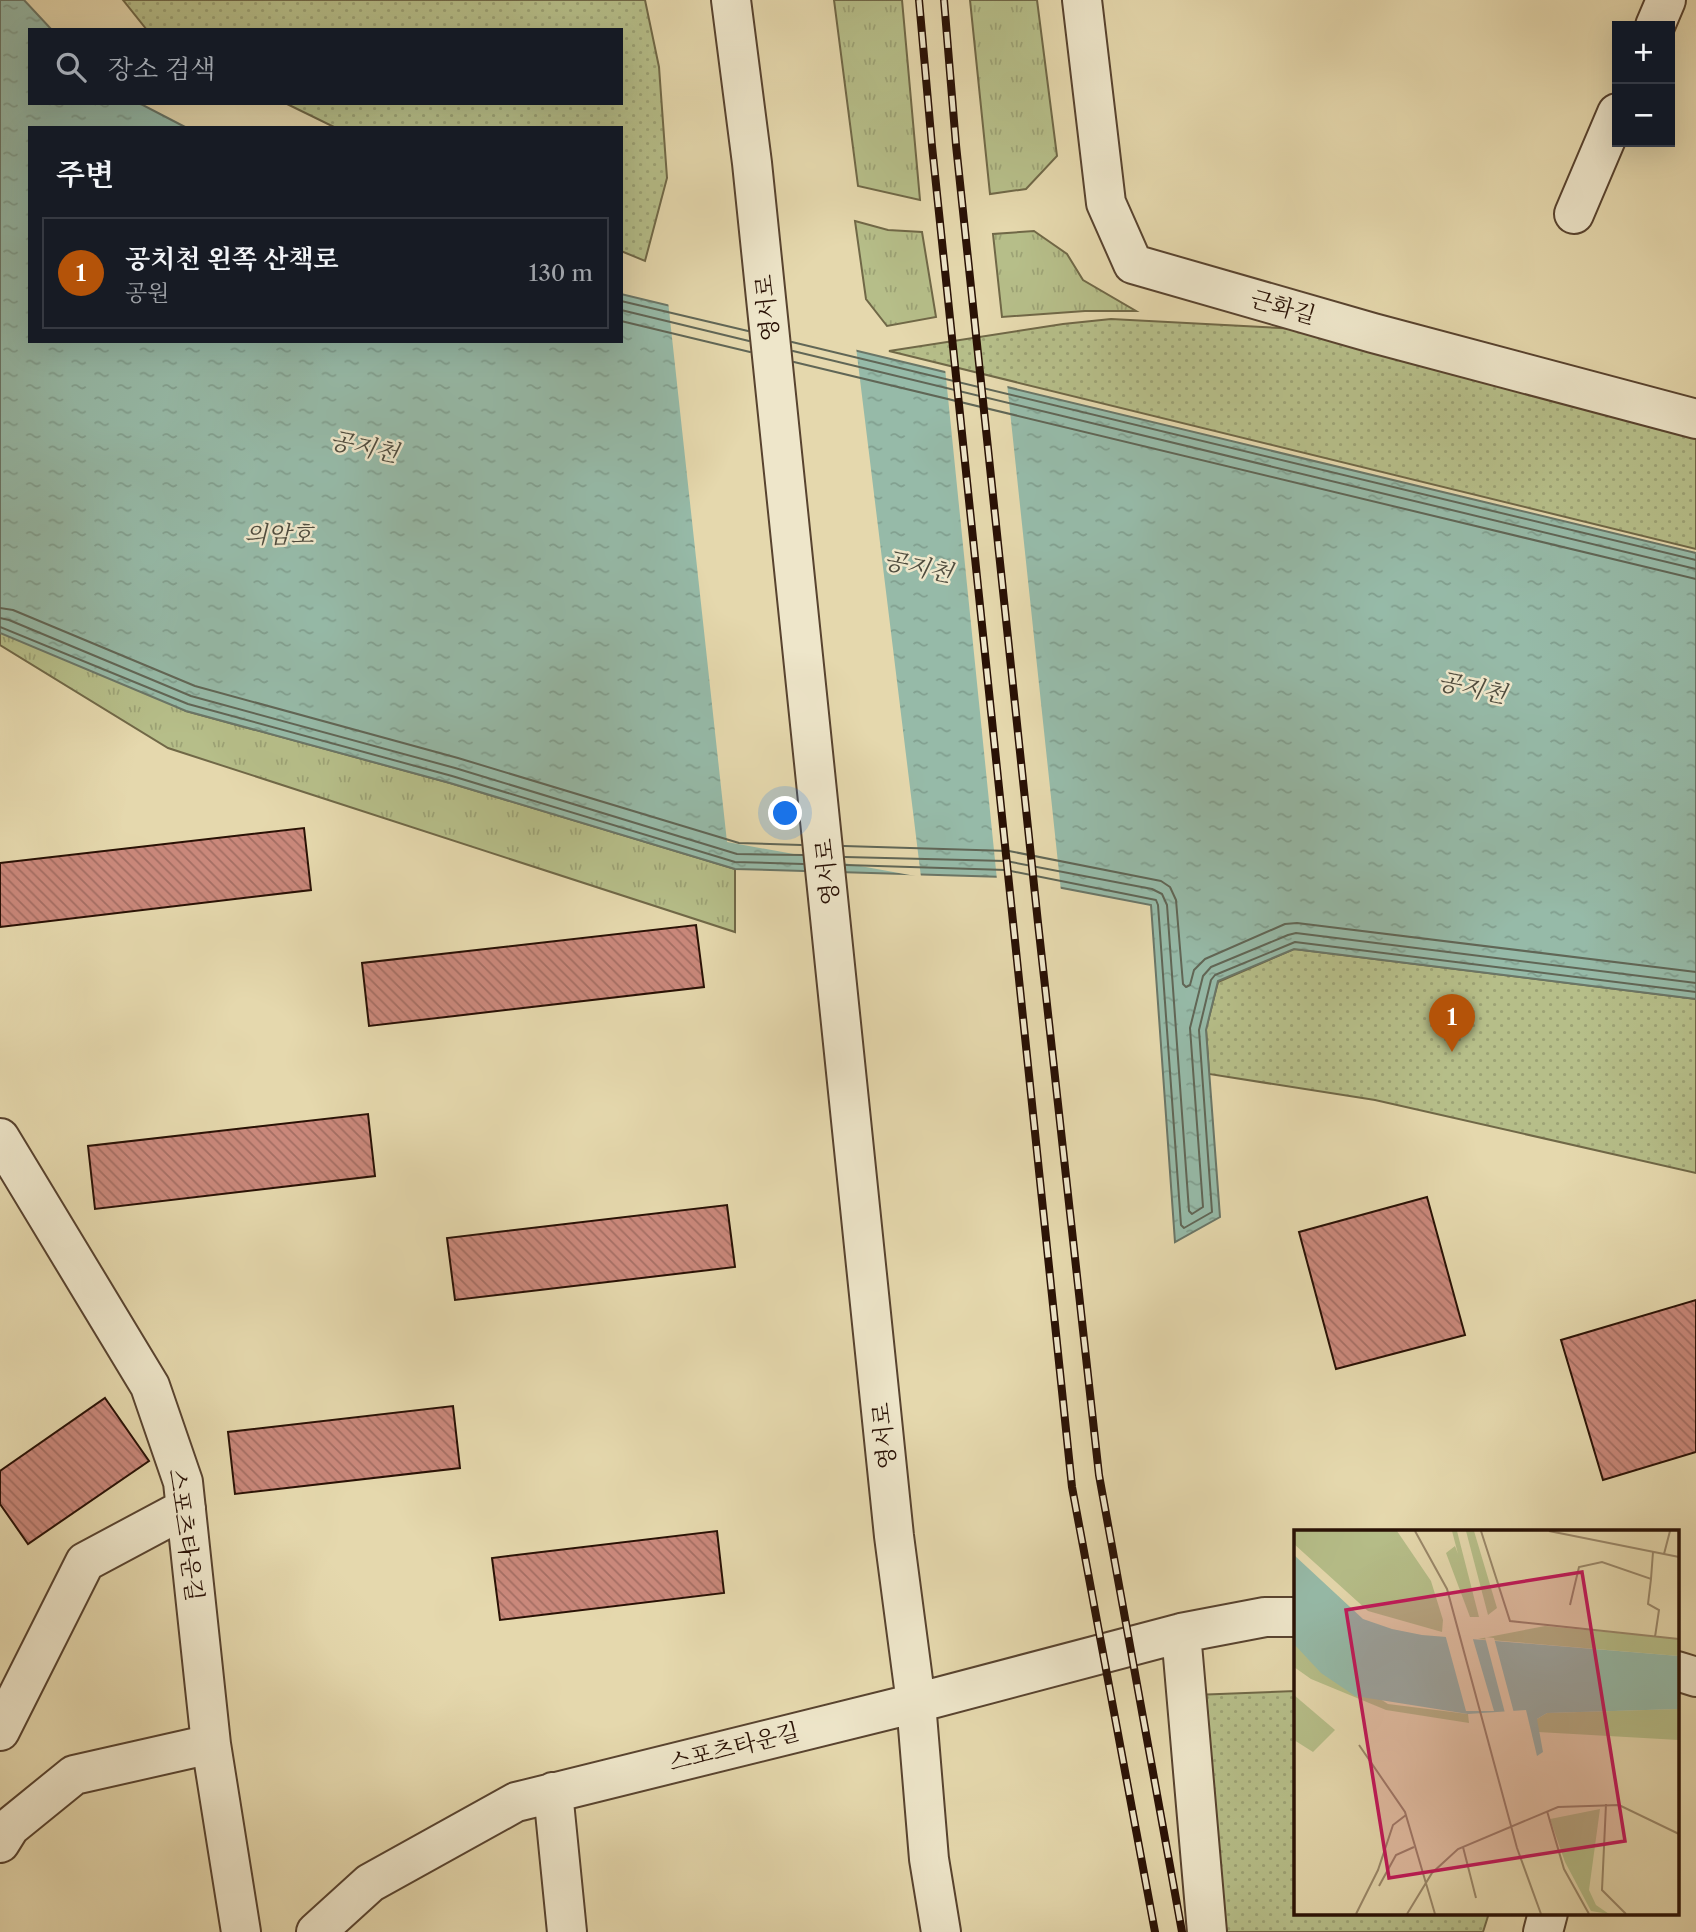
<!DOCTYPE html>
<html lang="ko">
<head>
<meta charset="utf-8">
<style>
	:root { --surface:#171b24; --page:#20242c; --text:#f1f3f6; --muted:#9ea1a6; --line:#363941; --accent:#b45309 }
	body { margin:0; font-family:"Libre Caslon Text","Noto Serif KR",serif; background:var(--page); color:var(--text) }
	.controls { position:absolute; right:21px; top:21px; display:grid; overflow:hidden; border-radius:0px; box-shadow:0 7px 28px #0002 }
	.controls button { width:63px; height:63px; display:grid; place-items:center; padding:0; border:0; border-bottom:2px solid var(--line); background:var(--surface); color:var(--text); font:35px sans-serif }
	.you { position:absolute; left:786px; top:814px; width:24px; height:24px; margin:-18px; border:5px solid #fff; border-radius:50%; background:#1a73e8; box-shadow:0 0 0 10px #1a73e833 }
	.badge { display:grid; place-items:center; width:46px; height:46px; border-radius:50%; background:var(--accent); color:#fff; font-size:23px; font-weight:700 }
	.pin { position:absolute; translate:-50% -58px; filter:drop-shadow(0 2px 4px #0008) }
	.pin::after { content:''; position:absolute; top:37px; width:24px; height:21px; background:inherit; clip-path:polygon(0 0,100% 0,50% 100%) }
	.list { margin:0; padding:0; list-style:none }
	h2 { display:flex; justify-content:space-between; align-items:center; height:91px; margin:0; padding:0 28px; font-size:30px }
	h2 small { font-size:23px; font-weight:400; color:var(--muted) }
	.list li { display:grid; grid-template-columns:46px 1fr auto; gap:21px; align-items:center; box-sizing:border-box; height:112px; margin:0 14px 14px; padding:0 14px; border:2px solid var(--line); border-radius:0px }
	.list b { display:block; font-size:26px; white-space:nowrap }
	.list p { margin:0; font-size:23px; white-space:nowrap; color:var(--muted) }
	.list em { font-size:23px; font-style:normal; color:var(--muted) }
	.icon { flex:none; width:38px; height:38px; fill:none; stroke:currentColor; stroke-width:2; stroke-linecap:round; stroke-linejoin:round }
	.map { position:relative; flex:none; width:1696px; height:1932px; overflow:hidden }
	.search { position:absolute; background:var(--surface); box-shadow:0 7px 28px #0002; left:28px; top:28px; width:595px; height:77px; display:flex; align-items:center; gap:18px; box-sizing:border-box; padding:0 24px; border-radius:0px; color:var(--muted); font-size:26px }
	.panel { position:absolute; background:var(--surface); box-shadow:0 7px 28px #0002; left:28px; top:126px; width:595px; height:217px; border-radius:0px }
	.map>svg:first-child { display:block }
	.grass { fill:url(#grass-tufts); stroke:#706847; stroke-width:2 }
	.park { fill:url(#park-dots); stroke:#706847; stroke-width:2 }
	.water { fill:url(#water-ripples); stroke:#6a7667; stroke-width:2 }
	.pier { fill:#e5d8ad }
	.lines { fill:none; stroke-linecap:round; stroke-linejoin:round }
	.shore { stroke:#606656; stroke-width:2 }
	.building { fill:url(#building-back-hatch); stroke:#291105; stroke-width:2 }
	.minor-casing { stroke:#58432f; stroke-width:42 }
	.minor { stroke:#eee6ca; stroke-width:38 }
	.rail-casing { stroke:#291105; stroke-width:8 }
	.rail { stroke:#eee6ca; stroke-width:5; stroke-dasharray:16; stroke-linecap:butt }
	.labels { text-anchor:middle; stroke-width:5; stroke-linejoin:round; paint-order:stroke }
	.street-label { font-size:23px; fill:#291105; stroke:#eee6ca }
	.water-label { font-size:24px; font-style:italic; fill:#4f4c3e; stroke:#eee6ca }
	.inset-road { fill:none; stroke:#9a886a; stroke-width:2 }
	.view { fill:#c2185b; fill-opacity:0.15; stroke:#c2185b; stroke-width:3.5 }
	.inset-edge { fill:none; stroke:#291105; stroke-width:3.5 }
</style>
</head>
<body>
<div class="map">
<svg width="1696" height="1932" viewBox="0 0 1696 1932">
	<defs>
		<pattern id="grass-tufts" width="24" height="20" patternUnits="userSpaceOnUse" patternTransform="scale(1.75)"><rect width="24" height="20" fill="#b6be89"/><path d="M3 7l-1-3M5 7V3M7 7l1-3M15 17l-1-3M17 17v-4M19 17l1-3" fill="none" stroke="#9ca275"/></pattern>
		<pattern id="park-dots" width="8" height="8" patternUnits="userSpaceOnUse" patternTransform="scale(1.75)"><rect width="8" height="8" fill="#b6be89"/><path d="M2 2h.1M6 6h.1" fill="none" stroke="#9ca275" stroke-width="1.8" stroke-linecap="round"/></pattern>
		<pattern id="water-ripples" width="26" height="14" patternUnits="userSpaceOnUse" patternTransform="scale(1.75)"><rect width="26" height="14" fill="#96baa8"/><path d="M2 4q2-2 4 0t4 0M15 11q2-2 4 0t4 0" fill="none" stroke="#819f8f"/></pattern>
		<pattern id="building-back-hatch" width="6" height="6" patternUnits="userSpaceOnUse" patternTransform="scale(1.75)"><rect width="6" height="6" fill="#ca887b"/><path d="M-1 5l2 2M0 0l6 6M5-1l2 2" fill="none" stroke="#a46e63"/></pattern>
	</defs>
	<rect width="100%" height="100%" fill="#e5d8ad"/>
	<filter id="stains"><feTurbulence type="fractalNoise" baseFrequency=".00286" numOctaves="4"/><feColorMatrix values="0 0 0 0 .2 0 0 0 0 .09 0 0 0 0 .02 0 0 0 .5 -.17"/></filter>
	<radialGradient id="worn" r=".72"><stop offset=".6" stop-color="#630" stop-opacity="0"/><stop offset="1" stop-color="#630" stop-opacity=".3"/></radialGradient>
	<!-- grass -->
	<path class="grass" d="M 834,0 L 902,0 L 920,200 L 858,186 Z
		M 970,0 L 1037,0 L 1057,156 L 1026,189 L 990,194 Z
		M 855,221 L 888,230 L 922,232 L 936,317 L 887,326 L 866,299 Z
		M 1034,231 L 1067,254 L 1083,280 L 1136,311 L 1085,311 L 1002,317 L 993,234 Z
		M 0,617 L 186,711 L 450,783 L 735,869 L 735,932 L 168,748 L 0,645 Z"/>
	<!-- park -->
	<path class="park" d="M 123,0 L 645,0 L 659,67 L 667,178 L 645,261 L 621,251 L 621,128 L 336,128 L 285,103 L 621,103 L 621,30 L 147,30 Z
		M 1111,319 L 1373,333 L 1696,419 L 1696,549 L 889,351 L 1063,324 Z
		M 1294,949 L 1696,999 L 1696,1173 L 1375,1100 L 1209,1074 L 1206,1029 L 1218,982 Z
		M 1295,1691 L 1295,1913 L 1489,1913 L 1483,1932 L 1227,1932 L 1200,1831 L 1194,1695 Z"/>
	<!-- water -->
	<path class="water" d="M 0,0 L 24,0 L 52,30 L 30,30 L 30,103 L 139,103 L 187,128 L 30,128 L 30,341 L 621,341 L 621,294 L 1696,553 L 1696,999 L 1294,949 L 1218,981 L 1206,1030 L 1220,1217 L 1175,1242 L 1151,905 L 1005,877 L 735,869 L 450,783 L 186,711 L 0,633 Z"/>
	<!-- pier -->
	<path class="pier" d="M 668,301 L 856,347 L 921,877 L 727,842 Z
		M 945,368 L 1007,383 L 1061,891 L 997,880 Z"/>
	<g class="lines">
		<!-- shore -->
		<path class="shore" d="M 621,301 L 748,331
			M 621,310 L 749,341
			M 621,321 L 750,352
			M 792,342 L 1696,560
			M 793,351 L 1696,569
			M 794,362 L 1696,579
			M 0,608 L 13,610 L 195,686 L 458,758 L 739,843 L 801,845
			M 0,618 L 9,620 L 191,696 L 455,768 L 737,854 L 803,855
			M 0,627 L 188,704 L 452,776 L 735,862 L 803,864
			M 844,846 L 1009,851 L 1161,881 L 1170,887 L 1176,900 L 1183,984 L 1186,987 L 1190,985 L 1194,970 L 1205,959 L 1285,924 L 1297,923 L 1696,972
			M 845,857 L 1006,861 L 1152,889 L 1162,894 L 1167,905 L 1189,1211 L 1192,1214 L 1203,1207 L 1190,1028 L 1203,976 L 1211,967 L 1288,935 L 1296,933 L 1696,983
			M 846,865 L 1006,870 L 1156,900 L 1158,905 L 1181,1225 L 1184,1228 L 1212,1212 L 1199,1030 L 1211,980 L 1215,975 L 1295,942 L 1696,992"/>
	</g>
	<!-- building -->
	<path class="building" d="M 304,828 L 311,890 L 0,927 L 0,863 Z
		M 696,925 L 704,987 L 369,1026 L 362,963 Z
		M 368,1114 L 375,1176 L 95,1209 L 88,1146 Z
		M 1427,1197 L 1465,1335 L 1336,1369 L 1299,1232 Z
		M 727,1205 L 735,1267 L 455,1300 L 447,1238 Z
		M 1696,1300 L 1696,1452 L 1603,1480 L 1561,1340 Z
		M 105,1398 L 149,1461 L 28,1544 L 0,1504 L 0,1471 Z
		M 453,1406 L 460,1468 L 235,1494 L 228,1432 Z
		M 717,1531 L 724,1593 L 500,1620 L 492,1558 Z"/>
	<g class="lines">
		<!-- minor casing -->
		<g class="minor-casing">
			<path id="minor" d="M 731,0 L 752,163 L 894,1536 L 916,1703 L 929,1859 L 941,1932
				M 1082,0 L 1106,203 L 1133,264 L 1373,333 L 1696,419
				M 1655,26 L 1666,0
				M 1574,214 L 1617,113
				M 0,1138 L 150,1386 L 183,1482 L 211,1744 L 241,1932
				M 1181,1633 L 1207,1932
				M 1677,1671 L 1696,1677
				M 0,1731 L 85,1562 L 186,1508
				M 553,1792 L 567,1932
				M 0,1843 L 10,1827 L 74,1775 L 211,1744
				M 316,1932 L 370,1883 L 516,1802 L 916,1703 L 1181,1633 L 1265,1617 L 1295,1617
				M 1543,1932 L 1548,1913"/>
		</g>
		<!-- minor -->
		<use href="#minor" class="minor"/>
		<!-- rail casing -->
		<g class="rail-casing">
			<path id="rail" d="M 919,0 L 932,146 L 1072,1487 L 1155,1932
				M 944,0 L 956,145 L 1038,923 L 1099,1475 L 1182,1932"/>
		</g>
		<!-- rail -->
		<use href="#rail" class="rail"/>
	</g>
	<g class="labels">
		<!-- street labels -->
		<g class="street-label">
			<text transform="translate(1283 307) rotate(16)" y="8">근화길</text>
			<text transform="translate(767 308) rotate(-96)" y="8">영서로</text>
			<text transform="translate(827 872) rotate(-96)" y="8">영서로</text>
			<text transform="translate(884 1436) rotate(-96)" y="8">영서로</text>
			<text transform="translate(186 1535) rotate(82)" y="8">스포츠타운길</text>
			<text transform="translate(734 1747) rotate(-14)" y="8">스포츠타운길</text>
		</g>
		<!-- water labels -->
		<g class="water-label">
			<text transform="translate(364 447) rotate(12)" y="8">공지천</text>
			<text x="279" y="543">의암호</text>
			<text transform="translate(918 567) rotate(12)" y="8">공지천</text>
			<text transform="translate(1472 688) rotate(12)" y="8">공지천</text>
		</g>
	</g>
	<!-- overview -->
	<g transform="translate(1294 1530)">
		<rect width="385" height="385" fill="#e5d8ad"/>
		<path d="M 158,1 L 163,1 L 185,87 L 176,87 L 152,23 L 161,16 L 164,24 ZM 172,1 L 180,1 L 203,78 L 194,85 ZM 0,113 L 94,174 L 174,184 L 175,193 L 92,180 L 17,149 L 0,137 Z" fill="#b6be89"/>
		<path d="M 0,165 L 41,200 L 19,222 L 0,210 Z" fill="#b6be89"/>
		<path d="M 0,1 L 103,1 L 137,51 L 149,90 L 148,102 L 74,81 L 0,14 ZM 251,96 L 385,109 L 385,126 L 184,109 ZM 385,179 L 385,210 L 244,202 L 243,196 L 243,189 L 253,183 ZM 306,279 L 295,360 L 302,375 L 315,384 L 297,381 L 271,332 L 256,289 Z" fill="#b6be89"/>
		<path d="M 0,25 L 69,89 L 98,99 L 128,105 L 385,126 L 385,179 L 253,183 L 243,189 L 249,222 L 243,226 L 232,180 L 174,184 L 61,166 L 27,143 L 0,114 Z" fill="#96baa8"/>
		<path d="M 151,104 L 178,106 L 200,181 L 172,181 ZM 191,107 L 200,108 L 220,183 L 211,183 Z" fill="#e5d8ad"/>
		<path class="inset-road" d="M 121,1 L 153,59 L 223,318 L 247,384M 187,1 L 216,91 L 385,109M 255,1 L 385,27M 370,24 L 376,1M 357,49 L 354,74 L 365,80 L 361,107M 276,75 L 285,37 L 308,32 L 357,49 L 359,22M 65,215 L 111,282 L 141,384M 312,274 L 308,360 L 332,384M 253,281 L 270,339 L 295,384M 169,317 L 182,368M 85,356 L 102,325 L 120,317M 62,384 L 84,340 L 99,295 L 112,285M 113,384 L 138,343 L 164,319 L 264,277 L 325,275 L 385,304"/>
		<path class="view" d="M 288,42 L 331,311 L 95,348 L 52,80 Z"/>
		<rect width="385" height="385" class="inset-edge"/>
	</g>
	<rect width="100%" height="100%" filter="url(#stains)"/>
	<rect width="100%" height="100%" fill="url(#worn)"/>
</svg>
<div class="controls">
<button>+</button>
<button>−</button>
</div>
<div class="you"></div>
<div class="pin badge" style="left:1452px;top:1052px">1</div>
<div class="search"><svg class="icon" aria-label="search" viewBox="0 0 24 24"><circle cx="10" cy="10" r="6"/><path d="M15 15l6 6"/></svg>장소 검색</div>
<section class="panel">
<h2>주변<small></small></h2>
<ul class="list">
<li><span class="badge">1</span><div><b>공치천 왼쪽 산책로</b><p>공원</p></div><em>130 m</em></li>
</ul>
</section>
</div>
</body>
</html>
